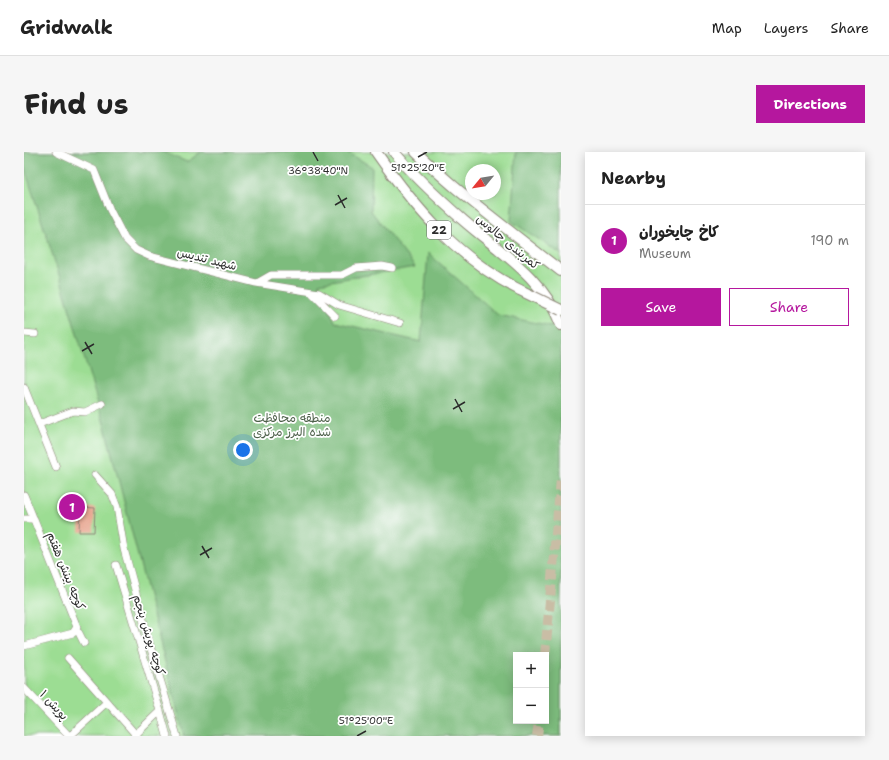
<!DOCTYPE html>
<html lang="en">
<head>
<meta charset="utf-8">
<style>
	:root { --surface:#fff; --page:#f6f6f6; --text:#222; --muted:#767676; --line:#e0e0e0; --accent:#b5179e }
	body { margin:0; font-family:"Shantell Sans","Playpen Sans Arabic",sans-serif; background:var(--page); color:var(--text) }
	.controls { position:absolute; right:12px; bottom:12px; display:grid; overflow:hidden; border-radius:0px; box-shadow:0 2px 10px #0003 }
	.controls button { width:36px; height:36px; display:grid; place-items:center; padding:0; border:0; border-bottom:1px solid var(--line); background:var(--surface); color:var(--text); font:20px sans-serif }
	.compass { position:absolute; left:441px; top:12px; width:36px; height:36px; border-radius:50%; background:var(--surface); box-shadow:0 2px 10px #0003; rotate:240deg }
	.you { position:absolute; left:219px; top:298px; width:14px; height:14px; margin:-10px; border:3px solid #fff; border-radius:50%; background:#1a73e8; box-shadow:0 0 0 6px #1a73e833 }
	.badge { display:grid; place-items:center; width:26px; height:26px; border-radius:50%; background:var(--accent); color:#fff; font-size:13px; font-weight:700 }
	.pin { position:absolute; translate:-50% -50%; border:2px solid #fff; box-shadow:0 1px 4px #0006 }
	.list { margin:0; padding:0; list-style:none }
	h2 { display:flex; justify-content:space-between; align-items:center; height:52px; margin:0; padding:0 16px; font-size:17px }
	h2 small { font-size:13px; font-weight:400; color:var(--muted) }
	.list li { display:grid; grid-template-columns:26px 1fr auto; gap:12px; align-items:center; box-sizing:border-box; height:72px; padding:0 16px; border-top:1px solid var(--line) }
	.list b { display:block; font-size:15px; white-space:nowrap }
	.list p { margin:0; font-size:13px; white-space:nowrap; color:var(--muted) }
	.list em { font-size:13px; font-style:normal; color:var(--muted) }
	.actions { display:flex; gap:8px; padding:12px 16px }
	.actions a { flex:1; padding:9px 0; border:1px solid var(--accent); border-radius:0px; text-align:center; font-size:14px; color:var(--accent) }
	.actions .main { background:var(--accent); color:#fff }
	.map { position:relative; flex:none; width:537px; height:584px; overflow:hidden; border-radius:0px }
	header { display:flex; align-items:center; gap:24px; box-sizing:border-box; height:56px; padding:0 20px; background:var(--surface); border-bottom:1px solid var(--line) }
	header strong { font-size:19px }
	nav { display:flex; gap:22px; margin-inline-start:auto; font-size:14px }
	.intro { display:flex; align-items:center; justify-content:space-between; box-sizing:border-box; height:96px; padding:0 24px }
	h1 { margin:0; font-size:28px }
	.button { padding:10px 18px; border-radius:0px; background:var(--accent); color:#fff; font-size:14px; font-weight:700 }
	main { display:flex; gap:24px; padding:0 24px }
	aside { flex:1; background:var(--surface); border-radius:0px; box-shadow:0 2px 10px #0003 }
	.map>svg:first-child { display:block }
	.green { fill:#9cdd93; stroke:#64845f; fill-rule:evenodd }
	.forest { fill:#7dbc7d; stroke:#547454; fill-rule:evenodd }
	.building { fill:#e7a48e }
	.lines { fill:none; stroke-linecap:round; stroke-linejoin:round }
	.highway-tunnel { stroke:#c9bda5; stroke-width:10; stroke-dasharray:10 5; stroke-linecap:butt }
	.minor-casing { stroke:#8e8678; stroke-width:8 }
	.highway-casing { stroke:#8e8678; stroke-width:12 }
	.minor { stroke:#fff; stroke-width:7 }
	.highway { stroke:#fff; stroke-width:10 }
	.highway-bridge-casing { stroke:#8e8678; stroke-width:12; stroke-linecap:butt }
	.highway-bridge { stroke:#fff; stroke-width:10 }
	.ticks { fill:none; stroke:#2b2b2b; stroke-width:1.5 }
	.labels { text-anchor:middle; stroke-width:3.5; stroke-linejoin:round; paint-order:stroke }
	.shield { fill:#fff; stroke:#6b6b6b; stroke-width:1 }
	.shield-label { font-size:11px; font-weight:bold; fill:#2b2b2b }
	.street-label { font-size:12px; fill:#2b2b2b; stroke:#fff }
	.park-label { font-size:12px; fill:#4d604a; stroke:#fff }
	.ticks-label { font-size:10px; text-anchor:middle; fill:#2b2b2b; stroke:#fff; stroke-width:3.5; stroke-linejoin:round; paint-order:stroke }
</style>
</head>
<body>
<header>
<strong>Gridwalk</strong>
<nav><a>Map</a><a>Layers</a><a>Share</a></nav>
</header>
<div class="intro"><h1>Find us</h1><a class="button">Directions</a></div>
<main>
<div class="map">
<svg width="537" height="584" viewBox="0 0 537 584">
	<rect width="100%" height="100%" fill="#fff"/>
	<filter id="ink" filterUnits="userSpaceOnUse"><feTurbulence type="fractalNoise" baseFrequency=".025" numOctaves="2"/><feDisplacementMap in="SourceGraphic" scale="8" xChannelSelector="R" yChannelSelector="G"/><feConvolveMatrix kernelMatrix="1 2 1 2 8 2 1 2 1" color-interpolation-filters="sRGB"/></filter>
	<filter id="wash" filterUnits="userSpaceOnUse"><feTurbulence type="fractalNoise" baseFrequency=".012" numOctaves="4" result="noise"/><feDisplacementMap in="SourceGraphic" scale="16" xChannelSelector="R" yChannelSelector="G"/><feGaussianBlur stdDeviation="0.9" result="paint"/><feColorMatrix in="noise" values="0 0 0 0 0 0 0 0 0 0 0 0 0 0 0 0 0 1.4 0 .05"/><feComposite in="paint" operator="in"/></filter>
	<g filter="url(#wash)">
		<rect width="100%" height="100%" fill="#f1e2c4"/>
		<!-- green -->
		<path class="green" d="M 0,0 L 537,0 L 537,584 L 0,584 ZM 447,18 L 471,18 L 471,42 L 447,42 ZM 492,503 L 522,503 L 522,569 L 492,569 Z"/>
		<!-- forest -->
		<path class="forest" d="M 0,0 L 139,0 L 163,10 L 177,0 L 323,0 L 348,15 L 347,59 L 391,115 L 295,131 L 311,170 L 397,190 L 404,101 L 474,163 L 537,176 L 537,584 L 160,584 L 81,275 L 38,132 L 0,14 ZM 492,503 L 522,503 L 522,569 L 492,569 Z
			M 492,0 L 537,0 L 537,102 L 487,69 Z"/>
		<g id="blocks">
			<!-- building -->
			<path class="building" d="M 56,355 L 71,356 L 70,380 L 55,380 Z"/>
		</g>
	</g>
	<g filter="url(#ink)">
		<use href="#blocks" fill-opacity="0" stroke="#8e8678" stroke-width="1"/>
		<g class="lines">
			<!-- highway-tunnel -->
			<path class="highway-tunnel" d="M 521,503 L 537,327
				M 513,584 L 515,569"/>
			<!-- minor casing -->
			<g class="minor-casing">
				<path id="minor" d="M 32,0 L 70,18 L 86,58 L 101,87 L 112,98 L 125,104 L 232,131 L 295,141 L 315,153 L 376,171
					M 233,131 L 247,123 L 318,123 L 332,116 L 358,114 L 368,116
					M 287,140 L 311,164
					M 0,181 L 11,182
					M 0,235 L 32,315
					M 15,272 L 49,259 L 61,260 L 78,252
					M 71,323 L 88,342 L 93,355 L 100,397 L 127,497 L 153,584
					M 0,343 L 53,475 L 51,478
					M 0,367 L 10,367
					M 92,413 L 136,559 L 143,584
					M 51,478 L 55,481 L 60,491
					M 0,494 L 49,481 L 51,478
					M 44,506 L 113,584
					M 0,536 L 45,584
					M 46,584 L 83,550
					M 110,584 L 136,559"/>
			</g>
			<!-- highway casing -->
			<g class="highway-casing">
				<path id="highway" d="M 352,0 C 391,56 434,107 496,138
					M 370,0 C 391,25 416,48 440,69 C 476,100 520,126 537,173
					M 392,0 C 405,13 419,25 433,37 C 467,65 502,92 537,119"/>
			</g>
			<!-- minor -->
			<use href="#minor" class="minor"/>
			<!-- highway -->
			<use href="#highway" class="highway"/>
			<!-- highway-bridge casing -->
			<g class="highway-bridge-casing">
				<path id="highway-bridge" d="M 496,138 L 537,158"/>
			</g>
			<!-- highway-bridge -->
			<use href="#highway-bridge" class="highway-bridge"/>
		</g>
	</g>
	<!-- ticks -->
	<path class="ticks" d="M 289,0 L 294,9M 394,5 L 403,0M 314,43 L 321,56M 311,53 L 323,46M 61,190 L 68,202M 58,199 L 70,192M 431,247 L 438,260M 429,257 L 441,250M 178,394 L 185,406M 176,403 L 188,396M 333,584 L 342,579"/>
	<g class="labels">
		<!-- shield labels -->
		<rect class="shield" x="403" y="69" width="24" height="18" rx="3"/>
		<g class="shield-label">
			<text x="415" y="82">22</text>
		</g>
		<!-- street labels -->
		<g class="street-label">
			<text transform="translate(484 90) rotate(40)" y="4">کمربندی چالوس</text>
			<text transform="translate(183 107) rotate(14)" y="4">شهید تندیس</text>
			<text transform="translate(42 419) rotate(68)" y="4">کوچه بینش هفتم</text>
			<text transform="translate(125 483) rotate(73)" y="4">کوچه پویش پنجم</text>
			<text transform="translate(30 553) rotate(47)" y="4">پویش ۱</text>
		</g>
		<!-- park labels -->
		<g class="park-label">
			<text x="268" y="270">منطقه محافظت<tspan x="268" dy="14">شده البرز مرکزی</tspan></text>
		</g>
	</g>
	<g class="ticks-label">
		<text x="394" y="19">51°25'20"E</text>
		<text x="294" y="22">36°38'40"N</text>
		<text x="342" y="572">51°25'00"E</text>
	</g>
</svg>
<div class="controls">
<button>+</button>
<button>−</button>
</div>
<svg class="compass" viewBox="-18 -18 36 36"><path d="M0-13l5 13h-10z" fill="#e53935"/><path d="M0 13l5-13h-10z" fill="#767676"/></svg>
<div class="you"></div>
<div class="pin badge" style="left:48px;top:355px">1</div>
</div>
<aside>
<h2>Nearby<small></small></h2>
<ul class="list">
<li><span class="badge">1</span><div><b>کاخ چایخوران</b><p>Museum</p></div><em>190 m</em></li>
</ul>
<div class="actions"><a class="main">Save</a><a>Share</a></div>
</aside>
</main>
</body>
</html>
